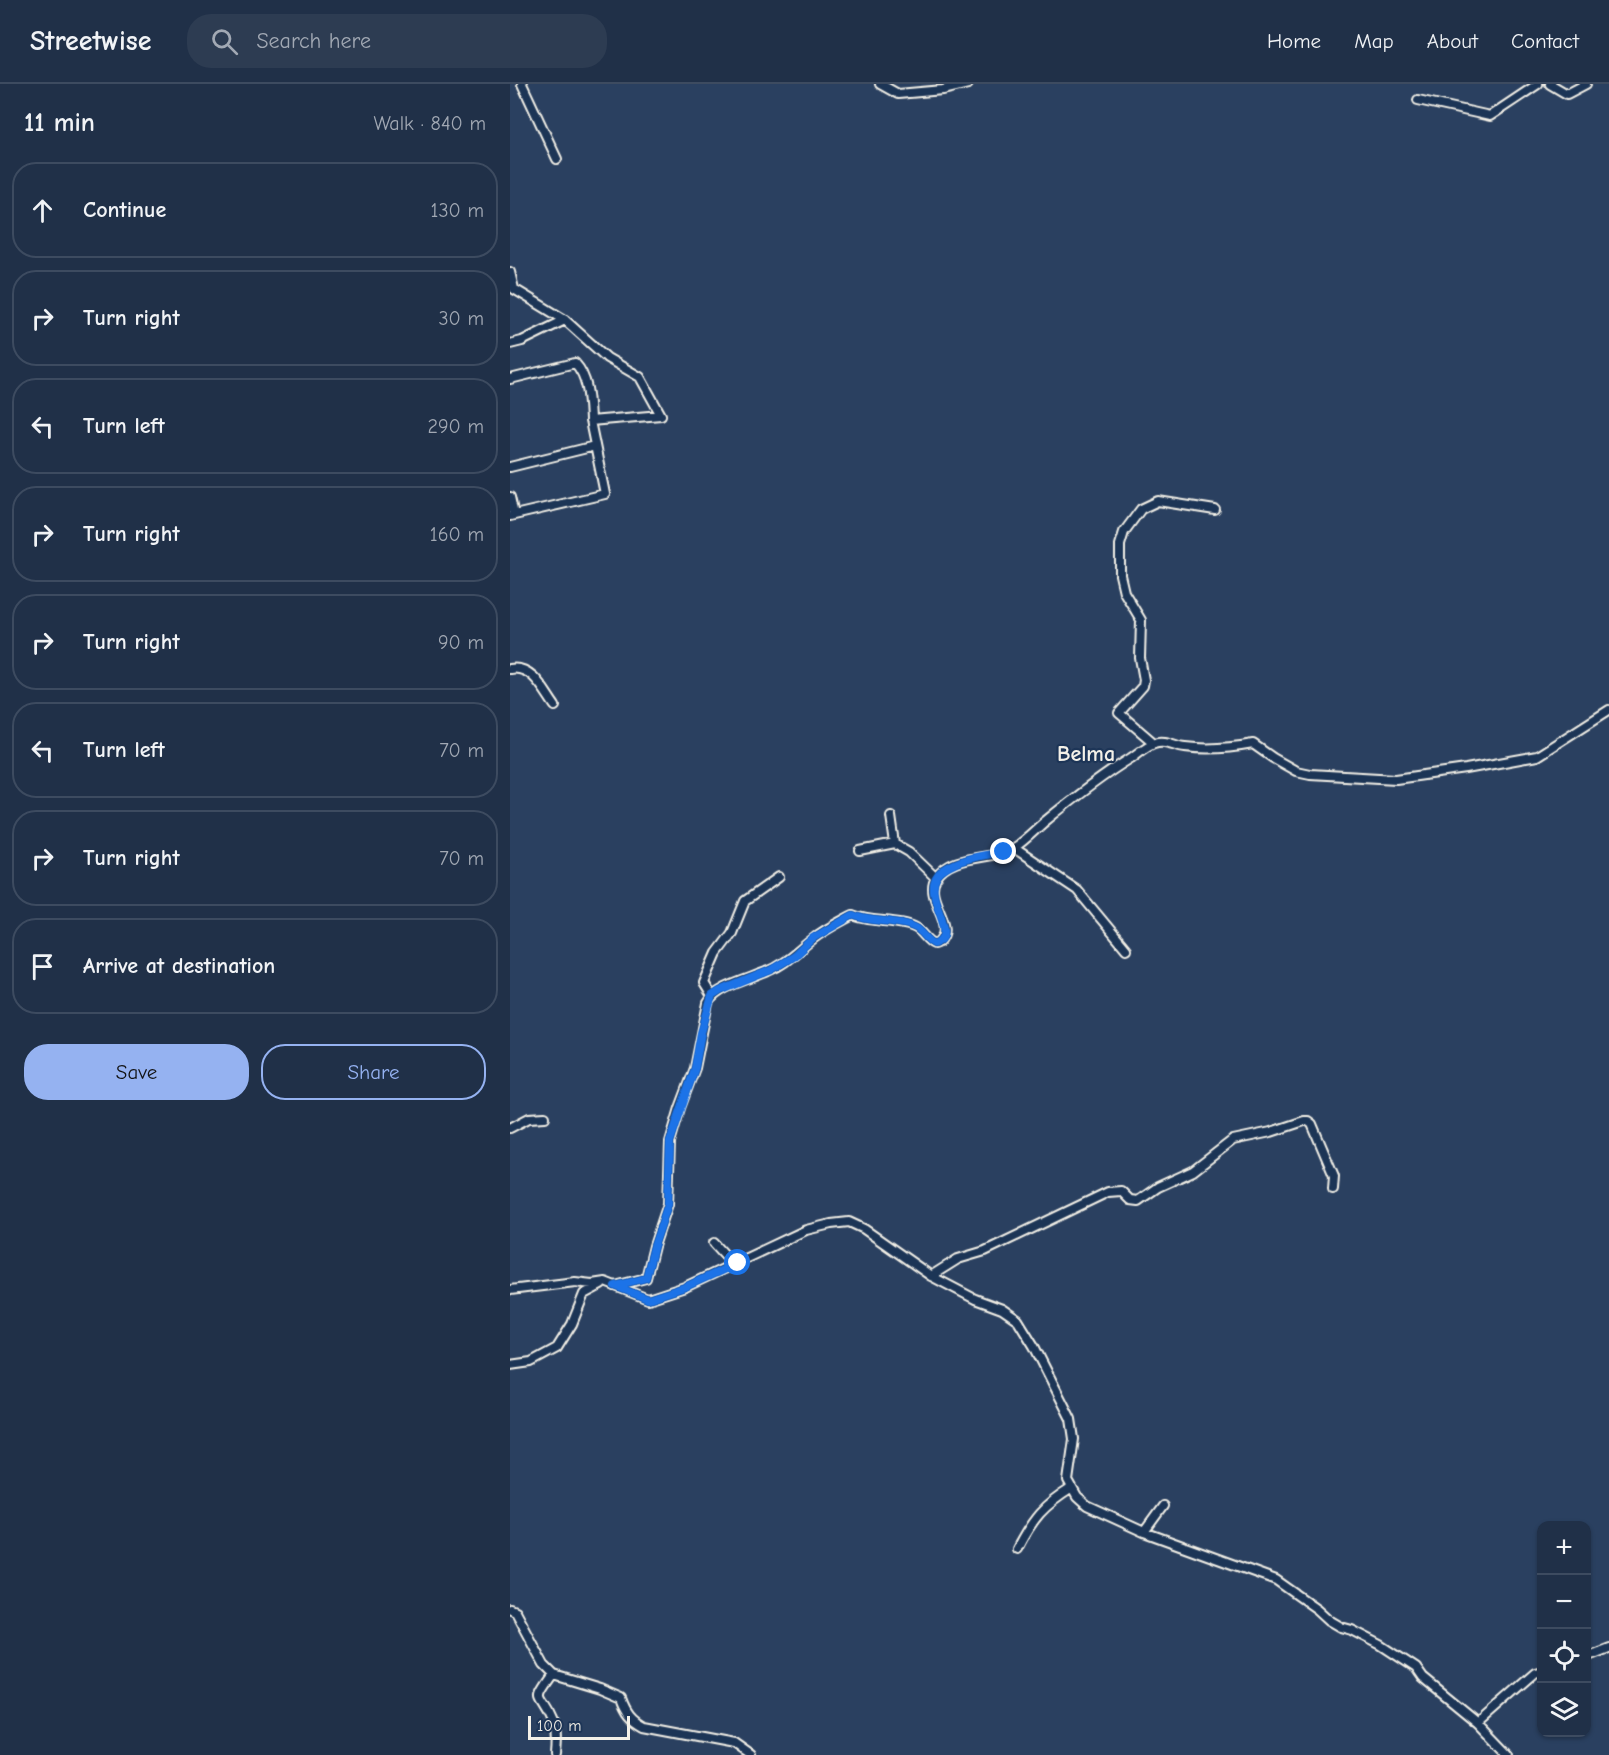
<!DOCTYPE html>
<html lang="en">
<head>
<meta charset="utf-8">
<style>
	:root { --surface:#203048; --page:#2d3c52; --text:#f1f3f6; --muted:#a2a9b4; --line:#3d4b60; --accent:#95b2f1 }
	body { margin:0; font-family:"Comic Neue",sans-serif; background:var(--page); color:var(--text) }
	.controls { position:absolute; right:18px; bottom:18px; display:grid; overflow:hidden; border-radius:12px; box-shadow:0 2px 4px #0004 }
	.controls button { width:54px; height:54px; display:grid; place-items:center; padding:0; border:0; border-bottom:2px solid var(--line); background:var(--surface); color:var(--text); font:30px sans-serif }
	.scale { position:absolute; left:18px; bottom:15px; width:102px; box-sizing:border-box; padding-left:6px; border:3px solid #f4f1e8; border-top:0; font-size:16px; line-height:21px; white-space:nowrap; color:#f4f1e8; -webkit-text-stroke:4px #1d3557; paint-order:stroke }
	.stop { position:absolute; width:18px; height:18px; margin:-14px; border:4px solid #1a73e8; border-radius:50%; background:#fff }
	.stop.end { background:#1a73e8; border-color:#fff; box-shadow:0 2px 6px #0008 }
	.list { margin:0; padding:0; list-style:none }
	h2 { display:flex; justify-content:space-between; align-items:center; height:78px; margin:0; padding:0 24px; font-size:26px }
	h2 small { font-size:20px; font-weight:400; color:var(--muted) }
	.list li { display:grid; grid-template-columns:39px 1fr auto; gap:18px; align-items:center; box-sizing:border-box; height:96px; margin:0 12px 12px; padding:0 12px; border:2px solid var(--line); border-radius:24px }
	.list b { display:block; font-size:22px; white-space:nowrap }
	.list em { font-size:20px; font-style:normal; color:var(--muted) }
	.actions { display:flex; gap:12px; padding:18px 24px }
	.actions a { flex:1; padding:14px 0; border:2px solid var(--accent); border-radius:24px; text-align:center; font-size:21px; color:var(--accent) }
	.actions .main { background:var(--accent); color:#111 }
	.icon { flex:none; width:33px; height:33px; fill:none; stroke:currentColor; stroke-width:2; stroke-linecap:round; stroke-linejoin:round }
	.map { position:relative; flex:none; width:1099px; height:1671px; overflow:hidden }
	header { display:flex; align-items:center; gap:36px; box-sizing:border-box; height:84px; padding:0 30px; background:var(--surface); border-bottom:2px solid var(--line) }
	header strong { font-size:28px }
	nav { display:flex; gap:33px; margin-inline-start:auto; font-size:21px }
	.search { width:420px; height:54px; background:var(--page); display:flex; align-items:center; gap:15px; box-sizing:border-box; padding:0 21px; border-radius:24px; color:var(--muted); font-size:22px }
	main { display:flex }
	aside { flex:1; background:var(--surface) }
	.map>svg:first-child { display:block }
	.lines { fill:none; stroke-linecap:round; stroke-linejoin:round }
	.minor-casing { stroke:#f4f1e8; stroke-width:12 }
	.minor { stroke:#1d3557; stroke-width:8 }
	.route { stroke:#1a73e8; stroke-width:8 }
	.labels { text-anchor:middle; stroke-width:4.5; stroke-linejoin:round; paint-order:stroke }
	.quarter-label { font-size:22px; font-weight:bold; fill:#f4f1e8; stroke:#1d3557 }
</style>
</head>
<body>
<header>
<strong>Streetwise</strong>
<div class="search"><svg class="icon" aria-label="search" viewBox="0 0 24 24"><circle cx="10" cy="10" r="6"/><path d="M15 15l6 6"/></svg>Search here</div>
<nav><a>Home</a><a>Map</a><a>About</a><a>Contact</a></nav>
</header>
<main>
<aside>
<h2>11 min<small>Walk · 840 m</small></h2>
<ul class="list">
<li><svg class="icon" aria-label="ahead" viewBox="0 0 24 24"><path d="M12 20V5M6 11l6-6 6 6"/></svg><div><b>Continue</b></div><em>130 m</em></li>
<li><svg class="icon" aria-label="right" viewBox="0 0 24 24"><path d="M7 20v-9h11M14 6l5 5-5 5"/></svg><div><b>Turn right</b></div><em>30 m</em></li>
<li><svg class="icon" aria-label="left" viewBox="0 0 24 24"><path d="M17 20v-9H6M10 6l-5 5 5 5"/></svg><div><b>Turn left</b></div><em>290 m</em></li>
<li><svg class="icon" aria-label="right" viewBox="0 0 24 24"><path d="M7 20v-9h11M14 6l5 5-5 5"/></svg><div><b>Turn right</b></div><em>160 m</em></li>
<li><svg class="icon" aria-label="right" viewBox="0 0 24 24"><path d="M7 20v-9h11M14 6l5 5-5 5"/></svg><div><b>Turn right</b></div><em>90 m</em></li>
<li><svg class="icon" aria-label="left" viewBox="0 0 24 24"><path d="M17 20v-9H6M10 6l-5 5 5 5"/></svg><div><b>Turn left</b></div><em>70 m</em></li>
<li><svg class="icon" aria-label="right" viewBox="0 0 24 24"><path d="M7 20v-9h11M14 6l5 5-5 5"/></svg><div><b>Turn right</b></div><em>70 m</em></li>
<li><svg class="icon" aria-label="arrive" viewBox="0 0 24 24"><path d="M6 21V4h12l-3 4 3 4H6"/></svg><div><b>Arrive at destination</b></div></li>
</ul>
<div class="actions"><a class="main">Save</a><a>Share</a></div>
</aside>
<div class="map">
<svg width="1099" height="1671" viewBox="0 0 1099 1671">
	<rect width="100%" height="100%" fill="#2a4060"/>
	<filter id="ink" filterUnits="userSpaceOnUse"><feTurbulence type="fractalNoise" baseFrequency=".0167" numOctaves="2"/><feDisplacementMap in="SourceGraphic" scale="12" xChannelSelector="R" yChannelSelector="G"/><feConvolveMatrix kernelMatrix="1 2 1 2 8 2 1 2 1" color-interpolation-filters="sRGB"/></filter>
	<g filter="url(#ink)">
		<g class="lines">
			<!-- minor casing -->
			<g class="minor-casing">
				<path id="minor" d="M 12,0 L 47,75
					M 370,0 L 388,10 L 433,6 L 458,0
					M 1040,0 L 1057,10 L 1076,0
					M 908,16 L 980,32 L 1028,0
					M 0,188 L 4,205 L 55,236 L 97,274 L 130,293 L 151,331 L 80,337 L 95,410 L 0,432
					M 0,260 L 12,257 L 55,236
					M 0,295 L 65,279 C 79,294 79,317 80,337
					M 0,383 L 85,362
					M 0,413 L 4,431
					M 0,585 C 23,581 34,607 45,622
					M 644,659 L 609,629 L 633,602 L 634,596 L 630,574 L 631,536 L 614,508 L 610,491 L 610,461 L 614,448 L 631,425 L 648,417 L 705,426
					M 381,732 L 385,760
					M 504,764 L 567,806 L 616,865
					M 350,767 L 385,760 L 399,768 L 426,794
					M 202,912 L 194,899 L 207,869 L 222,849 L 235,817 L 269,793
					M 0,1044 L 19,1034 L 35,1033
					M 204,1159 L 224,1181
					M 421,1192 L 448,1175 L 475,1167 L 598,1108 L 611,1107 L 620,1116 L 628,1117 L 648,1103 L 683,1087 L 723,1056 L 761,1048 L 794,1037 L 798,1037 L 802,1040 L 824,1092 L 823,1105
					M 105,1202 L 136,1194 L 144,1162 L 158,1120 L 160,1058 L 170,1024 L 185,984 L 198,919 C 207,902 241,895 258,887 C 276,880 288,866 303,855 C 315,845 330,838 343,831 C 359,839 390,835 406,844 C 413,848 416,856 424,860 L 429,858 C 448,840 413,815 426,794 C 442,768 486,777 505,763 C 515,756 524,747 533,739 C 561,716 590,693 621,674 C 628,669 636,662 644,659 C 656,655 664,662 675,663 C 697,666 721,664 743,660 L 763,674 L 786,687 L 800,690 L 886,695 L 956,685 L 1027,672 L 1099,626
					M 0,1206 L 65,1198 L 82,1200 L 95,1198 L 138,1215 L 175,1203 L 296,1146 L 321,1140 L 339,1138 L 354,1145 L 421,1192 L 465,1215 L 492,1225 L 508,1236 L 524,1262 L 561,1335 L 564,1355 L 558,1397 L 567,1413 L 577,1422 L 634,1448 L 766,1496 L 807,1525 L 819,1536 L 831,1543 L 842,1546 L 871,1561 L 906,1584 L 913,1594 L 968,1639 L 999,1671
					M 0,1281 L 21,1278 L 47,1264 L 62,1240 L 74,1210 L 91,1201
					M 634,1448 L 653,1422
					M 507,1465 C 523,1434 533,1422 562,1404
					M 0,1525 L 5,1527 L 34,1581 L 44,1591 L 90,1605 L 111,1614 C 116,1628 121,1635 134,1642 L 224,1659 L 241,1671
					M 1076,1573 L 1099,1564
					M 44,1591 C 22,1621 32,1610 43,1637 C 47,1648 46,1660 45,1671
					M 968,1639 L 1025,1589 L 1032,1587"/>
			</g>
			<!-- minor -->
			<use href="#minor" class="minor"/>
		</g>
	</g>
	<g class="lines" filter="url(#ink)">
		<!-- route -->
		<path class="route" d="M 228,1179 L 175,1203 L 138,1215 L 105,1202 L 136,1194 L 144,1162 L 158,1120 L 160,1058 L 185,984 L 191,949 L 202,912 L 210,907 L 261,886 L 284,872 L 303,854 L 343,831 C 359,839 390,835 406,844 C 413,848 416,856 424,860 C 455,850 405,809 432,787 C 449,774 474,771 494,768"/>
	</g>
	<g class="labels">
		<!-- quarter labels -->
		<g class="quarter-label">
			<text x="576" y="677">Belma</text>
		</g>
	</g>
</svg>
<div class="controls">
<button>+</button>
<button>−</button>
<button><svg class="icon" aria-label="locate" viewBox="0 0 24 24"><circle cx="12" cy="12" r="6"/><path d="M12 2v4M12 18v4M2 12h4M18 12h4"/></svg></button>
<button><svg class="icon" aria-label="layers" viewBox="0 0 24 24"><path d="M12 4l9 5-9 5-9-5zM3 14l9 5 9-5"/></svg></button>
</div>
<div class="scale">100 m</div>
<div class="stop" style="left:228px;top:1179px"></div>
<div class="stop end" style="left:494px;top:768px"></div>
</div>
</main>
</body>
</html>
